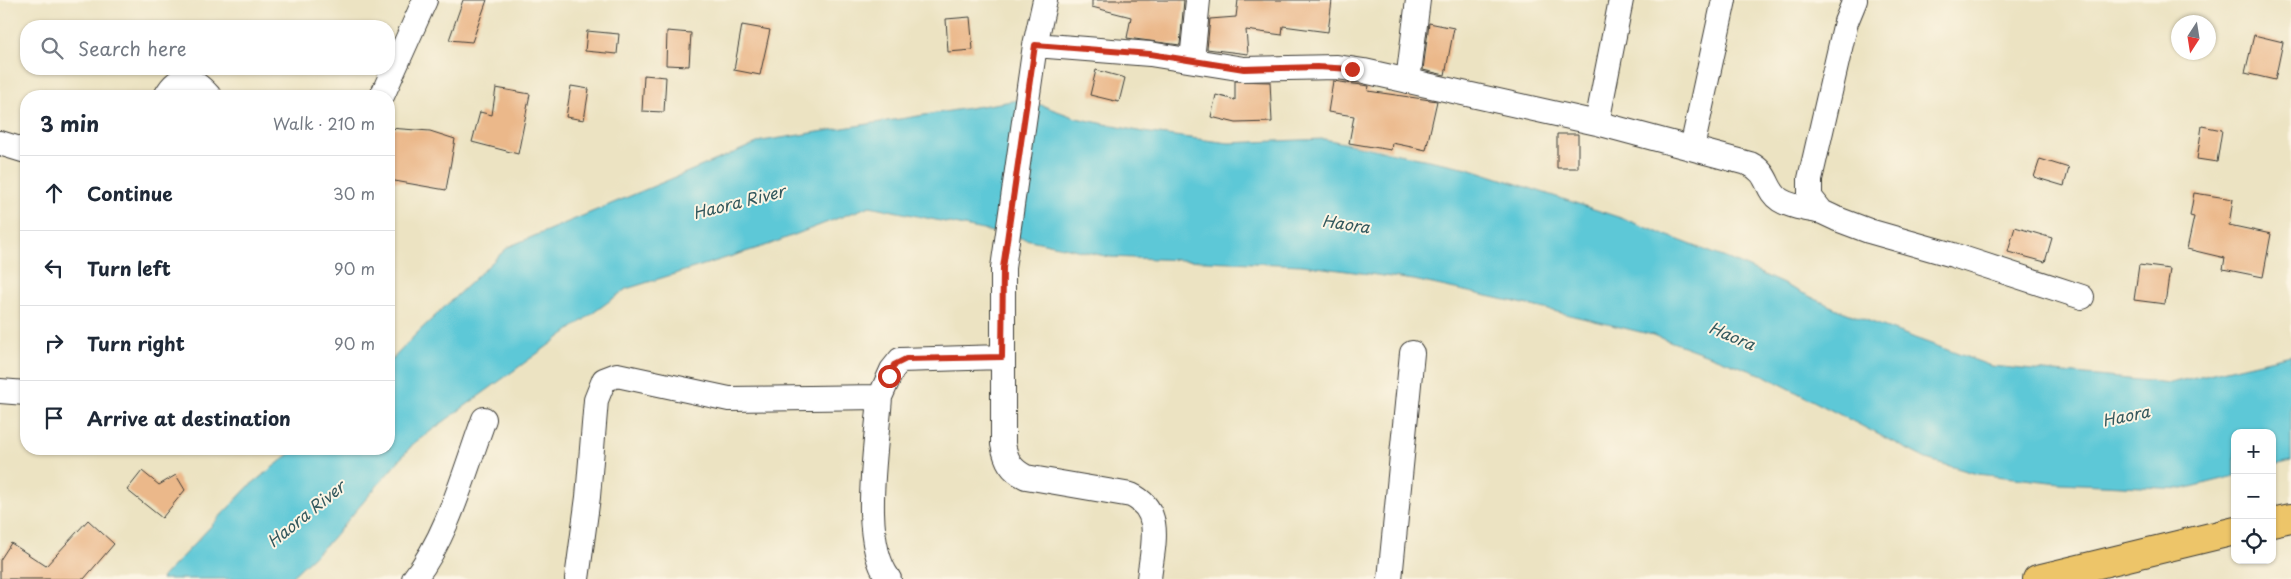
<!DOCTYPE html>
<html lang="en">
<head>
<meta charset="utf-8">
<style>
	:root { --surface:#fff; --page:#f2f2f3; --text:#1f2937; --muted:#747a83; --line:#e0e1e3 }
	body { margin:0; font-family:"Playpen Sans",sans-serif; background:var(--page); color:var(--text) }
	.controls { position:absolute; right:15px; bottom:15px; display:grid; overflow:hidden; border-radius:10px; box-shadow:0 1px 4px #0004 }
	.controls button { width:45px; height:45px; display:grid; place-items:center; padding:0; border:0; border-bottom:1px solid var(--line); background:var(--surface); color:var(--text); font:25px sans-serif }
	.compass { position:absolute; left:2171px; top:15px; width:45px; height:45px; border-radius:50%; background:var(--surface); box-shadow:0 1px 4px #0004; rotate:192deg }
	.stop { position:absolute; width:15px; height:15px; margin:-11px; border:4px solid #c8321e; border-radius:50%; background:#fff }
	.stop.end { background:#c8321e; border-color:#fff; box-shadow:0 1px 5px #0008 }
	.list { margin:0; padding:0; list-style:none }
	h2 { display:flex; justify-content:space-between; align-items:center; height:65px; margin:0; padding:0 20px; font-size:21px }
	h2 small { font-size:16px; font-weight:400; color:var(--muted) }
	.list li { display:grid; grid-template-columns:32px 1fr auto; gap:15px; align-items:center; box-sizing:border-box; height:75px; padding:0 20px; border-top:1px solid var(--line) }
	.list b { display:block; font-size:19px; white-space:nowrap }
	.list em { font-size:16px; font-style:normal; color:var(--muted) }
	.icon { flex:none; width:28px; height:28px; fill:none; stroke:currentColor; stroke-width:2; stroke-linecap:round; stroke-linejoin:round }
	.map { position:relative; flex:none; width:2291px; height:579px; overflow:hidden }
	.search { position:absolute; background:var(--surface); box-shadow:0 1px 4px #0004; left:20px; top:20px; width:375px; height:55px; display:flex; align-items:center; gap:12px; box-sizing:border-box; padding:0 18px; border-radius:20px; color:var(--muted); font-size:19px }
	.panel { position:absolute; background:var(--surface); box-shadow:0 1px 4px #0004; left:20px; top:90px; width:375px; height:365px; border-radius:20px }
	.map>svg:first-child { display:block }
	.water { fill:#5dc8d7; stroke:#3c727a }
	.building { fill:#ebb88a }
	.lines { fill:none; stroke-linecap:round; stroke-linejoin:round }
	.minor-casing { stroke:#3b3a35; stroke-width:26 }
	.major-casing { stroke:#3b3a35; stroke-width:30 }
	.minor { stroke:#fff; stroke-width:24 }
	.major { stroke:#edc569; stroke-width:28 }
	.route { stroke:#c8321e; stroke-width:6 }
	.labels { text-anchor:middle; stroke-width:4; stroke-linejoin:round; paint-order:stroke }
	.water-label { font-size:16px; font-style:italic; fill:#33585d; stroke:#fcf5e5 }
</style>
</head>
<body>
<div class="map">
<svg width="2291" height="579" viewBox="0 0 2291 579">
	<rect width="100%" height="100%" fill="#fcf5e5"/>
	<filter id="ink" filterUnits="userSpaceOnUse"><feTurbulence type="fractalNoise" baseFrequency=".02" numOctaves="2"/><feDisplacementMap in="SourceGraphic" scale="10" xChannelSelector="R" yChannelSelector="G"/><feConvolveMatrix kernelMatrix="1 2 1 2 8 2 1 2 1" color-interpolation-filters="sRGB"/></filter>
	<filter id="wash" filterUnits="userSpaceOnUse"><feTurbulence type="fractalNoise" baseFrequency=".0096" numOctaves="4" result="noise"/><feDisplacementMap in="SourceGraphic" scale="20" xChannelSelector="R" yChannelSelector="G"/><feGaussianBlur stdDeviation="1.12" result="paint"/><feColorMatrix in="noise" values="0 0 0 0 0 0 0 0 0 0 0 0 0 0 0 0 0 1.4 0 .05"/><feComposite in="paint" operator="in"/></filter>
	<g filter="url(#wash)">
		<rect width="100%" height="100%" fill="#ece3c2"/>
		<!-- water -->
		<path class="water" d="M 1025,99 L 1076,118 L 1143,132 L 1229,143 L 1324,139 L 1468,168 L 1624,219 L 1736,262 L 1839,310 L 1991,366 L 2170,383 L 2291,355 L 2291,461 L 2272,466 L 2272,433 L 2235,433 L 2235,476 L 2183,489 L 2061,483 L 1977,474 L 1926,459 L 1763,375 L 1653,335 L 1524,304 L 1414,280 L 1302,265 L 1110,257 L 870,206 L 768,245 L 626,289 L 413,444 L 330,541 L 289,579 L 161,579 L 249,486 L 296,449 L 389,449 L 389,363 L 416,334 L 508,247 L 762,141 Z"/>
		<g id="blocks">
			<!-- building -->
			<path class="building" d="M 463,0 L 487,0 L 472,42 L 449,40 Z
				M 1092,0 L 1184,0 L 1180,45 L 1127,38 L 1131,17 L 1092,7 Z
				M 1238,0 L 1332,0 L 1328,32 L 1283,26 L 1282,35 L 1246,30 L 1248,54 L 1207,49 L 1210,19 L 1236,17 Z
				M 970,17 L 973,50 L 948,52 L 946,19 Z
				M 1429,23 L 1454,28 L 1445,75 L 1423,70 Z
				M 742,25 L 770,30 L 760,75 L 734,70 Z
				M 587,31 L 619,34 L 617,54 L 585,51 Z
				M 667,31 L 691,33 L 689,66 L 666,65 Z
				M 2254,35 L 2283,42 L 2275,80 L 2245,73 Z
				M 1096,70 L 1125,78 L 1119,102 L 1090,95 Z
				M 644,75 L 666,77 L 664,112 L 642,111 Z
				M 1235,81 L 1270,82 L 1272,122 L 1236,123 L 1211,117 L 1216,95 L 1235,100 Z
				M 1333,81 L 1369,86 L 1368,91 L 1437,101 L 1426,150 L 1392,143 L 1391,150 L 1349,143 L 1354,116 L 1328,112 Z
				M 571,86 L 589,89 L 584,120 L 566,117 Z
				M 496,88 L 530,94 L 518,154 L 472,142 L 480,112 L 492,115 Z
				M 2202,126 L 2222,130 L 2217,162 L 2197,159 Z
				M 389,128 L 430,131 L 455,139 L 446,190 L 389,180 Z
				M 1557,134 L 1578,134 L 1578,168 L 1557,168 Z
				M 2040,159 L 2069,168 L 2064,186 L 2034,177 Z
				M 2194,193 L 2233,199 L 2229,225 L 2271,234 L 2263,277 L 2223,269 L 2225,258 L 2187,249 L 2194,217 L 2190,216 Z
				M 2015,227 L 2052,238 L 2045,262 L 2008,252 Z
				M 2139,265 L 2170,269 L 2165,304 L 2134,300 Z
				M 142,471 L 159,485 L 176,475 L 185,490 L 162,518 L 127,490 Z
				M 88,520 L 114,544 L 84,579 L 0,579 L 0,560 L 11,543 L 46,566 Z"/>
		</g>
	</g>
	<g filter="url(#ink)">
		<use href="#blocks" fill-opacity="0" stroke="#3b3a35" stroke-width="1"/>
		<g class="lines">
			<!-- minor casing -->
			<g class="minor-casing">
				<path id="minor" d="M 1045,0 L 1035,45 L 1003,268 L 1003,444 C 1006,460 1011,470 1026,477 L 1131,495 C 1165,511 1152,548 1149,579
					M 1855,0 L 1846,22 L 1810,179 L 1810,197 L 1822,212 L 1837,219 L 1869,231 L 1953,255 L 2082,297
					M 1035,45 L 1150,54 L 1244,69 L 1337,67 L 1364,71 L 1597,123 L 1750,164 C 1770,174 1765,190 1780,200 C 1791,207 1809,209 1822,212
					M 1192,60 L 1198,0
					M 1408,81 L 1418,0
					M 166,96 C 179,72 193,78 209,96
					M 382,96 L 425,0
					M 1597,123 L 1621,0
					M 0,143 L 26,151
					M 1692,148 L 1724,0
					M 0,391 L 26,393
					M 880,397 L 892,370 L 900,360 L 1002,357
					M 414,579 C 448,536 465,470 484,419
					M 577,579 L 588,497 L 596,400 L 604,380 L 617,375 L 729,399 L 880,397 C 877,446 859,540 889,579
					M 1390,579 L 1412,353"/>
			</g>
			<!-- major casing -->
			<g class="major-casing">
				<path id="major" d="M 2272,522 L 2291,518
					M 2037,579 L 2235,531"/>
			</g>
			<!-- minor -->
			<use href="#minor" class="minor"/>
			<!-- major -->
			<use href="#major" class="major"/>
		</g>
	</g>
	<g class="lines" filter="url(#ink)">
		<!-- route -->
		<path class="route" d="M 889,376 L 894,365 L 906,359 L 1002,357 L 1003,268 L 1035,45 L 1150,54 L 1244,69 L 1317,67 L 1352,69"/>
	</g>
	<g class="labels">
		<!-- water labels -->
		<g class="water-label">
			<text transform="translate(739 202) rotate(-14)" y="6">Haora River</text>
			<text transform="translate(1346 224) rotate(8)" y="6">Haora</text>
			<text transform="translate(1732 336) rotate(23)" y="6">Haora</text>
			<text transform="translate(2126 416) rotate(-12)" y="6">Haora</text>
			<text transform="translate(306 514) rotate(-39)" y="6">Haora River</text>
		</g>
	</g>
</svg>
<div class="controls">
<button>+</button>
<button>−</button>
<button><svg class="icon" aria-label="locate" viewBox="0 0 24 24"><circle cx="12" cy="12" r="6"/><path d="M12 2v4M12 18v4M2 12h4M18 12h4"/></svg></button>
</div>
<svg class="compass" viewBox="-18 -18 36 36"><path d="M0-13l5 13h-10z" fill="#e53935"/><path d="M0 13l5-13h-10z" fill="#747a83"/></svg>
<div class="stop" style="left:889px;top:376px"></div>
<div class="stop end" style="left:1352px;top:69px"></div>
<div class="search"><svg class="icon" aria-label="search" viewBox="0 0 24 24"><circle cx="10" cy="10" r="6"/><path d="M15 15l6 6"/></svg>Search here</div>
<section class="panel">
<h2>3 min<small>Walk · 210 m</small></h2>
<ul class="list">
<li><svg class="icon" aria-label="ahead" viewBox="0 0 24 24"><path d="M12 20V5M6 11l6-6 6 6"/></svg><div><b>Continue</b></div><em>30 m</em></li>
<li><svg class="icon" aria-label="left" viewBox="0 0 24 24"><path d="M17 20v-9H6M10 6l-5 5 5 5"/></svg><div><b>Turn left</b></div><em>90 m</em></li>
<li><svg class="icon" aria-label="right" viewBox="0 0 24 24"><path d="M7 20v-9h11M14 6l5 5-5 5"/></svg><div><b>Turn right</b></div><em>90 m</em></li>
<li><svg class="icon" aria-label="arrive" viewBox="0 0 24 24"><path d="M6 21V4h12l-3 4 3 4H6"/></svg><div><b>Arrive at destination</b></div></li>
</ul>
</section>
</div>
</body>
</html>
